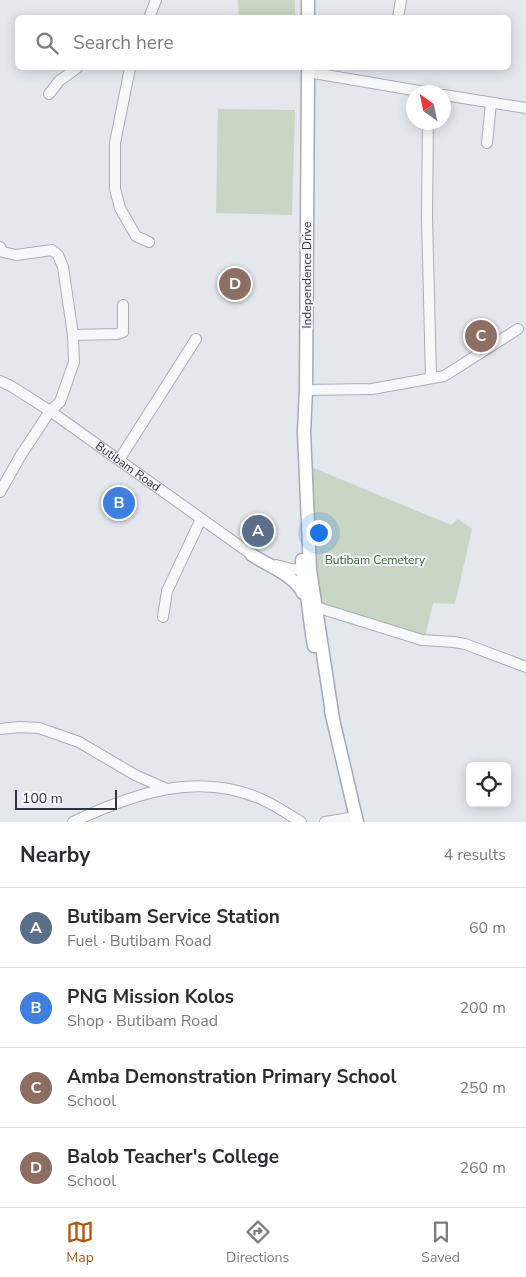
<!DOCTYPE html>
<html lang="en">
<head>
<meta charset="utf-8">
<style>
	:root { --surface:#fff; --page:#f2f2f3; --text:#2b2b33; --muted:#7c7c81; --line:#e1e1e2; --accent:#b45309 }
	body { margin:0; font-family:"Nunito Sans",sans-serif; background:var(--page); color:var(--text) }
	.controls { position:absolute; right:15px; bottom:15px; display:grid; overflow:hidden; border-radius:8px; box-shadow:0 2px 12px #0003 }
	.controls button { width:45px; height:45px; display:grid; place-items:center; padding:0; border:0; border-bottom:1px solid var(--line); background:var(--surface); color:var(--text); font:25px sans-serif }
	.compass { position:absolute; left:406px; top:85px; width:45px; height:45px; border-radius:50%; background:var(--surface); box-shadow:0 2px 12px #0003; rotate:327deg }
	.scale { position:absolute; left:15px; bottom:12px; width:102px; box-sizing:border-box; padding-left:5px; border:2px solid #2b3445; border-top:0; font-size:14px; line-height:18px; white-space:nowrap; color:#2b3445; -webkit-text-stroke:4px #f4f6f9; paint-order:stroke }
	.you { position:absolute; left:318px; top:532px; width:18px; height:18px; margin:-12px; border:4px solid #fff; border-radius:50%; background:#1a73e8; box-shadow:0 0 0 8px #1a73e833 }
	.badge { display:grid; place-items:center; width:32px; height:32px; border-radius:50%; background:var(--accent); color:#fff; font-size:16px; font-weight:700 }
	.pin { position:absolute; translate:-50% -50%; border:2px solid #fff; box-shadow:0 1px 5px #0006 }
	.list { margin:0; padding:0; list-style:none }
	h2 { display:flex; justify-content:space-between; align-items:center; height:65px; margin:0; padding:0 20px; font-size:21px }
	h2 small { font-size:16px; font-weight:400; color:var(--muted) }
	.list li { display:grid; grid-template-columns:32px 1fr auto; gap:15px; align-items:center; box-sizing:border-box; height:80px; padding:0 20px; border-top:1px solid var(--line) }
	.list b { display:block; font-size:19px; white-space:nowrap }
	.list p { margin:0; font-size:16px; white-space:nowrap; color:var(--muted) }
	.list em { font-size:16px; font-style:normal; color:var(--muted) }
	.icon { flex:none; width:28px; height:28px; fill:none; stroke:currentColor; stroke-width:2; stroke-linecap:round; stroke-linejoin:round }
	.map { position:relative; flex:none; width:526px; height:822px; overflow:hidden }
	.search { position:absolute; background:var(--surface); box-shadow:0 2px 12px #0003; left:15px; right:15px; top:15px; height:55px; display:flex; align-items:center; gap:12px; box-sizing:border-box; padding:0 18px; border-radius:8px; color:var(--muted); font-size:19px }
	.sheet { height:385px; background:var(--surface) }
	nav { display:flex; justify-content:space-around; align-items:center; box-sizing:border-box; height:70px; border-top:1px solid var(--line); background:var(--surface); font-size:14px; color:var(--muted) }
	nav a { display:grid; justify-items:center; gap:2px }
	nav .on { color:var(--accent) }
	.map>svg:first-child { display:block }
	.green { fill:#c9d6c5 }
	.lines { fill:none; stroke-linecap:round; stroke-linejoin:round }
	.minor-casing { stroke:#a9aeb7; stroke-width:12 }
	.major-casing { stroke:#a3abb8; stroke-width:15 }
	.minor { stroke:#f7f8fa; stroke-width:10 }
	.major { stroke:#fff; stroke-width:12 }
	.labels { text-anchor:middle; stroke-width:4; stroke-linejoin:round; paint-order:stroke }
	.street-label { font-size:12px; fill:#2b3445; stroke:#f4f6f9 }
	.park-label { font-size:12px; fill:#3f6138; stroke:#f4f6f9 }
</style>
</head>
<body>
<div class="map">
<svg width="526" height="822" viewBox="0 0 526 822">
	<rect width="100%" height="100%" fill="#e4e7ec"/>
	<!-- green -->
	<path class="green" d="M 238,0 L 295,0 L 295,17 L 239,17 Z
		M 218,109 L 295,110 L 292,215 L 216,213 Z
		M 304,464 L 451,525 L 458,519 L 472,529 L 455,604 L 433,603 L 425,638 L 316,607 Z"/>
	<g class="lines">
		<!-- minor casing -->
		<g class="minor-casing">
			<g id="minor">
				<path d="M 149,18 L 156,0"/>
				<path d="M 398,18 L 401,0"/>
				<path d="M 130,68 L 115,143 L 115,189 L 120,208 L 136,236 L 149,242"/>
				<path d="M 308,72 L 425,92"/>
				<path d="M 49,94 L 59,81 L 77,68"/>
				<path d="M 444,95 L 526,108"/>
				<path d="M 428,122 L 427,217 L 431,378"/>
				<path d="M 487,143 L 491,103"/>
				<path d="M 0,247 L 3,252 L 16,255 L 52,250 L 58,255 L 63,267 L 73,335 L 74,362 L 60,402 L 50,411 L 21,455 L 0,492"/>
				<path d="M 73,335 L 117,334 L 123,332 L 123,305"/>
				<path id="s1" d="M 0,381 L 11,386 L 50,411 L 258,559"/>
				<path d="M 306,390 L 372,389 L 444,376 L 518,329"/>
				<path d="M 119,460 L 196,339"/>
				<path d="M 276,565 L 291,569 L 308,570"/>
				<path d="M 316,607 L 422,640 L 454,642 L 465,644 L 526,667"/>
				<path d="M 163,617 L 167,591 L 201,519"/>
				<path d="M 0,729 L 20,727 L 39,728 L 79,742 L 135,775 L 167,789"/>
				<path d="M 73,822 C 132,794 197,771 261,799 C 275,805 288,814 301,822"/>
				<path d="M 325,822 L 356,817"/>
			</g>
		</g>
		<!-- major casing -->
		<g class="major-casing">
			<path id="major" d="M 308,18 L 308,0
				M 308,68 L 306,390 L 304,432 L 310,570 L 333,719
				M 252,555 C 269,566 294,575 303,593
				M 302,560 C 302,575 306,588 308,603 C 310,617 311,631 314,646
				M 331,711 L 357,822"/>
		</g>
		<!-- minor -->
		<use href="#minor" class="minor"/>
		<!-- major -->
		<use href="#major" class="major"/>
	</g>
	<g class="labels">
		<!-- street labels -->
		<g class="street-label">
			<text transform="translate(307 275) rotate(-90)" y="4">Independence Drive</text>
			<text dy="4" stroke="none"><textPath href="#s1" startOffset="154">Butibam Road</textPath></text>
		</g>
		<!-- park labels -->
		<g class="park-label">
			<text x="375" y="564">Butibam Cemetery</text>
		</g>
	</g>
</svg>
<div class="controls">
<button><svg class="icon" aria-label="locate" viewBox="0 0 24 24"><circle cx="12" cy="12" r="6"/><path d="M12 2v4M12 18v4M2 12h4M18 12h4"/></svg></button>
</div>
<svg class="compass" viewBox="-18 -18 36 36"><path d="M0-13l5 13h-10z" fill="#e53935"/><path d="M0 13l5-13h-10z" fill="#7c7c81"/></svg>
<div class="scale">100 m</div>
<div class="you"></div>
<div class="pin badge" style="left:258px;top:531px;background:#5c6f8a">A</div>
<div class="pin badge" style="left:119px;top:503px;background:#3f7fe0">B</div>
<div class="pin badge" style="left:481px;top:336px;background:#8d6e63">C</div>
<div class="pin badge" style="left:235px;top:284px;background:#8d6e63">D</div>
<div class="search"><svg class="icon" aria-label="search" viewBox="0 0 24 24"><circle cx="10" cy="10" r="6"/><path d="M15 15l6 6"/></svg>Search here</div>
</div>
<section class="sheet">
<h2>Nearby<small>4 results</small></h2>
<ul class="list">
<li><span class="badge" style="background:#5c6f8a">A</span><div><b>Butibam Service Station</b><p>Fuel · Butibam Road</p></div><em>60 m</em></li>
<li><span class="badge" style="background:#3f7fe0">B</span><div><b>PNG Mission Kolos</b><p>Shop · Butibam Road</p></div><em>200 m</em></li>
<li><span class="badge" style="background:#8d6e63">C</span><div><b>Amba Demonstration Primary School</b><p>School</p></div><em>250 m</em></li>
<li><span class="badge" style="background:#8d6e63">D</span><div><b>Balob Teacher's College</b><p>School</p></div><em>260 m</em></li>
</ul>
</section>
<nav>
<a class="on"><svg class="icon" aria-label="map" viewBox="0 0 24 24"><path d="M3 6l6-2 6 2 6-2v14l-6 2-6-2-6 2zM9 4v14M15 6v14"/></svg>Map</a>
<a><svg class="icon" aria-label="directions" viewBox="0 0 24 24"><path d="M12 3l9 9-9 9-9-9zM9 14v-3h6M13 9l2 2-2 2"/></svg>Directions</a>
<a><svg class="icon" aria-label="saved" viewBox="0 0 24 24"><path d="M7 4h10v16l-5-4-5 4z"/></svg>Saved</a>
</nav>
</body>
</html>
